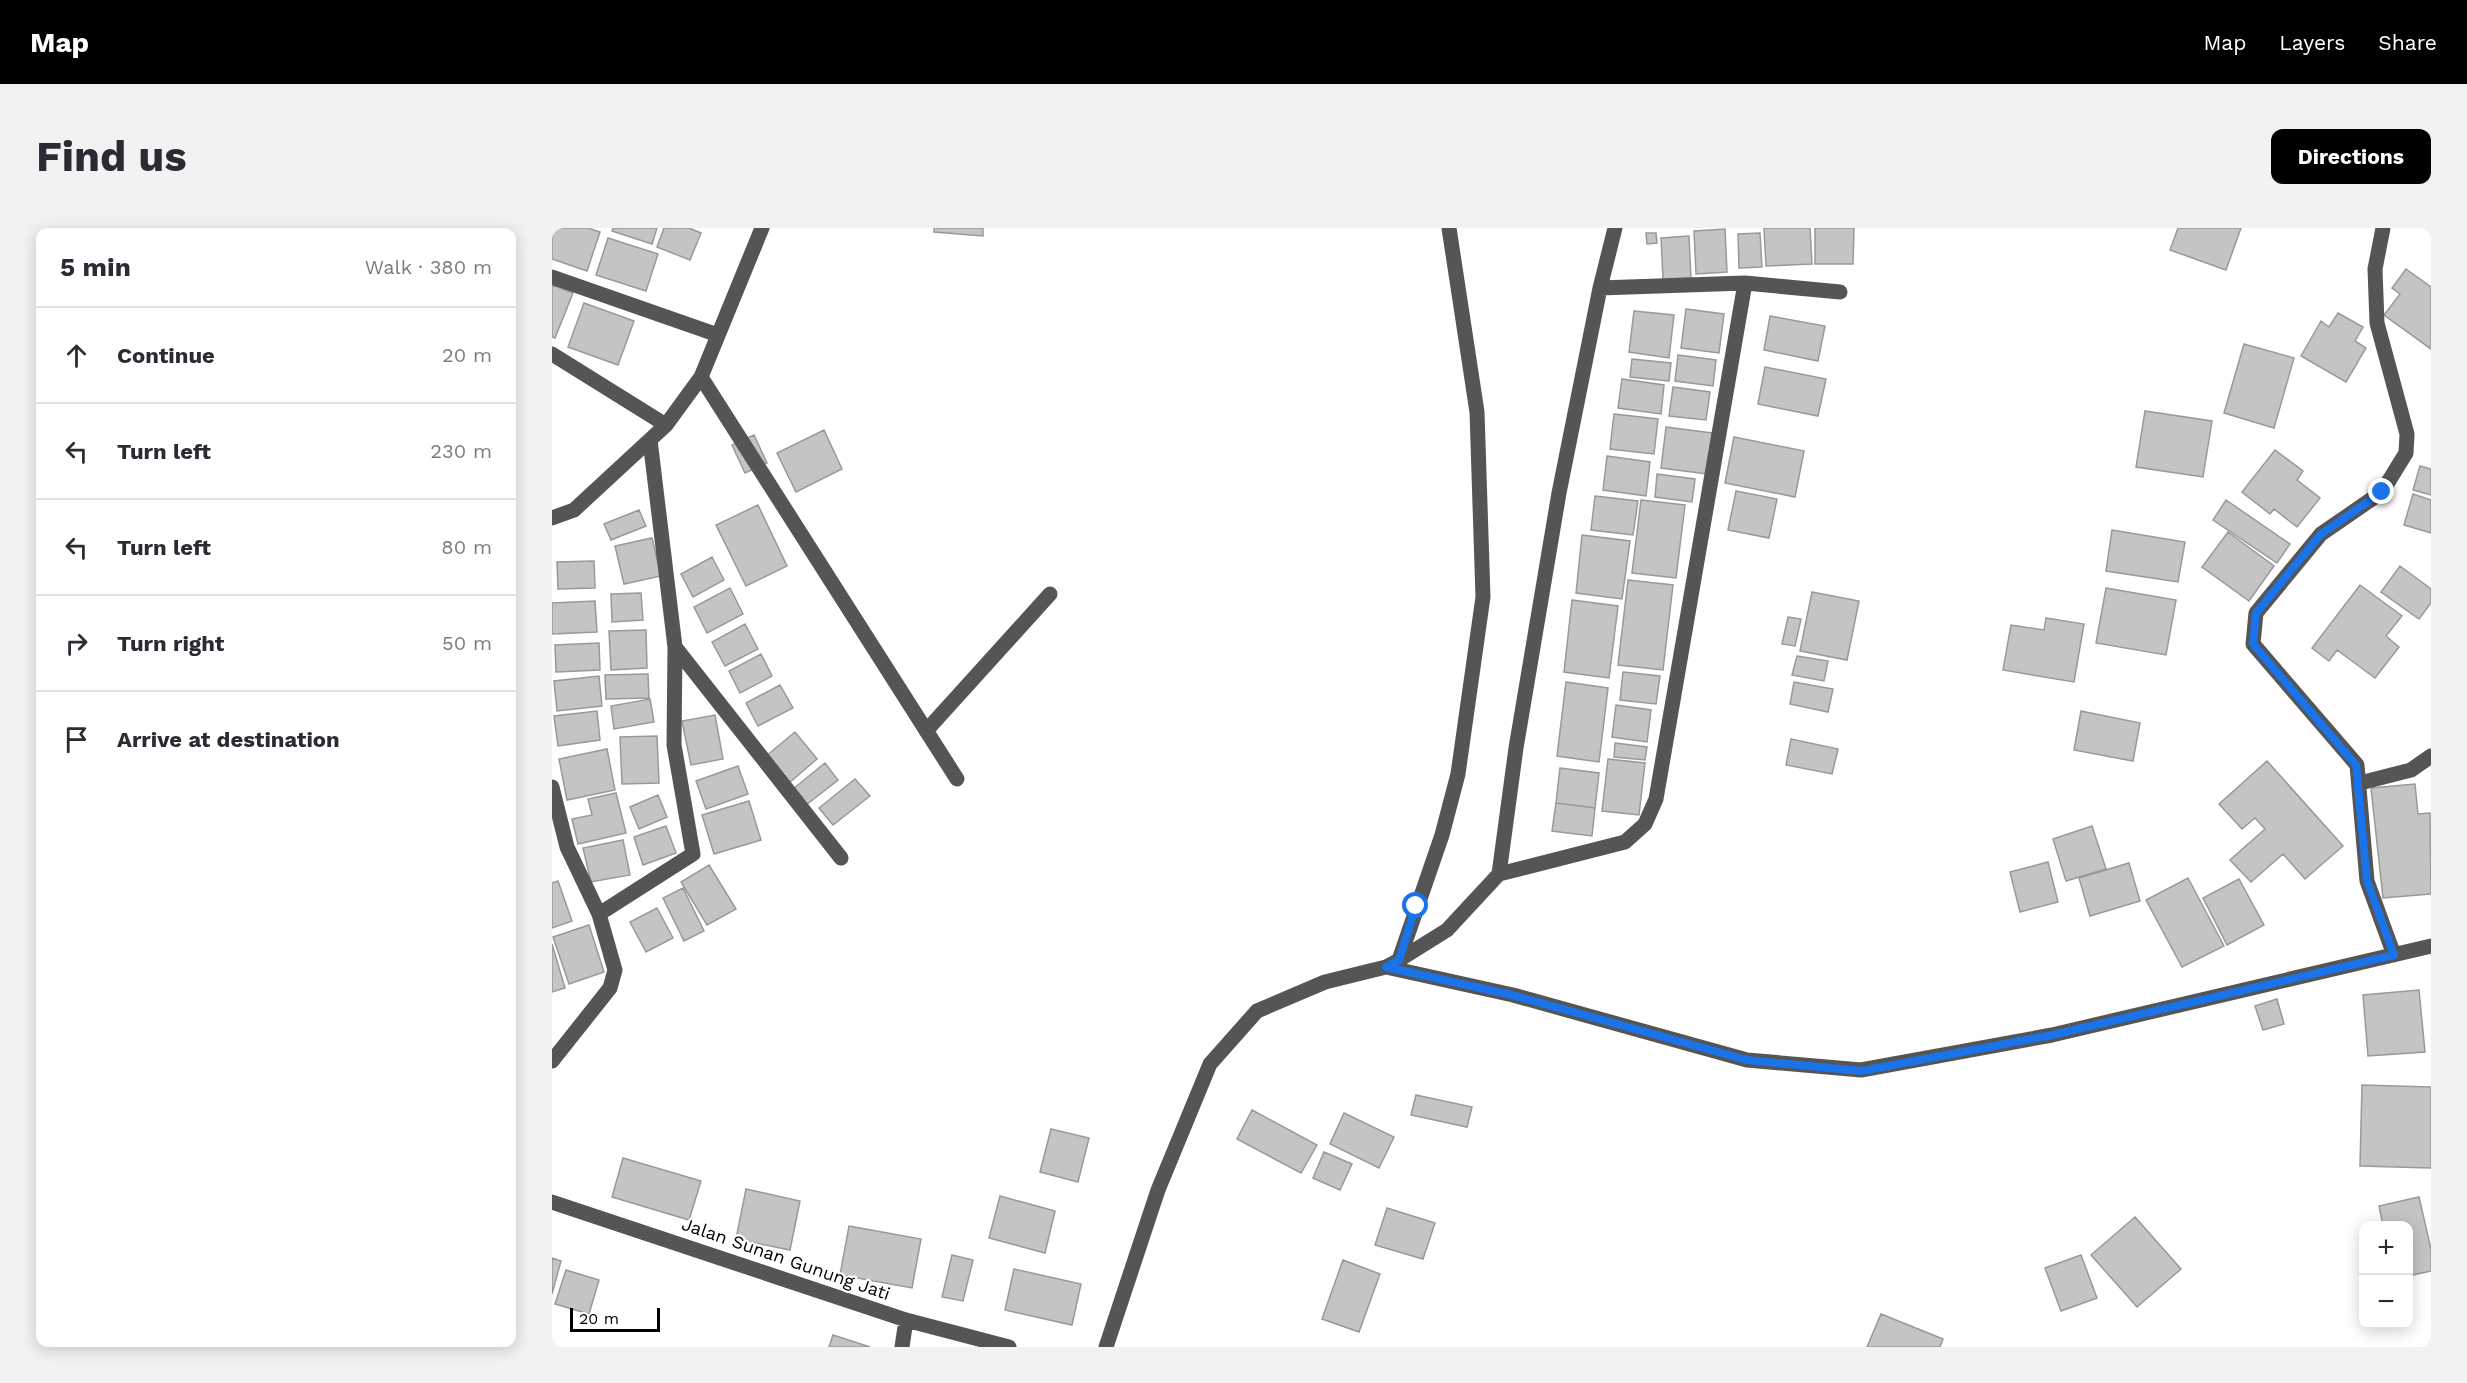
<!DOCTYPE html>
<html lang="en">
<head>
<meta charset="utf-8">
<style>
	:root { --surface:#fff; --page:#f2f2f3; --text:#2b2b33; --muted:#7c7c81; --line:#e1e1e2; --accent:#000 }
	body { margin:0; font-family:"Work Sans",sans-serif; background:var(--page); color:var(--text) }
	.controls { position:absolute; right:18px; bottom:18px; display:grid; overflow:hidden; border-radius:12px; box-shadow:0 3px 15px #0003 }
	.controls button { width:54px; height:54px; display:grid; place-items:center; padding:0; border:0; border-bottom:2px solid var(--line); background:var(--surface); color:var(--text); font:30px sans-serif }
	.scale { position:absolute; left:18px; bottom:15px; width:90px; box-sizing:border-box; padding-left:6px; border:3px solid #000; border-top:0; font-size:16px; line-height:21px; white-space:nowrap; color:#000; -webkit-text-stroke:4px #fff; paint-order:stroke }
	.stop { position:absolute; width:18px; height:18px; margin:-14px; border:4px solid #1a73e8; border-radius:50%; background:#fff }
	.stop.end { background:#1a73e8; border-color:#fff; box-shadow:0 2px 6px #0008 }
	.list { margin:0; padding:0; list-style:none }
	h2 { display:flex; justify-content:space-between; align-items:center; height:78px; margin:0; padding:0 24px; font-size:26px }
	h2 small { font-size:20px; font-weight:400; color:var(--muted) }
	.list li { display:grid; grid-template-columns:39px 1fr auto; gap:18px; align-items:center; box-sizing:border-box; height:96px; padding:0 24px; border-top:2px solid var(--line) }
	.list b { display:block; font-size:22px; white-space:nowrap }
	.list em { font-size:20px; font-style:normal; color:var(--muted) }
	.icon { flex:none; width:33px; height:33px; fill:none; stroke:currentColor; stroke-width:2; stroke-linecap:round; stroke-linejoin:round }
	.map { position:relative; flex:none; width:1879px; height:1119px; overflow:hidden; border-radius:12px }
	header { display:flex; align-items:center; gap:36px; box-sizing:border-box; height:84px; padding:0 30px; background:var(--accent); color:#fff }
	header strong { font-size:28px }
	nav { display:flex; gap:33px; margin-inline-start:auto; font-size:21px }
	.intro { display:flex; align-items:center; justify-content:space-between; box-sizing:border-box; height:144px; padding:0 36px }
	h1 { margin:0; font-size:42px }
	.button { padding:15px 27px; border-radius:12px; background:var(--accent); color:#fff; font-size:21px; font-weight:700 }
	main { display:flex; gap:36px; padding:0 36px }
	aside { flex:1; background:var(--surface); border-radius:12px; box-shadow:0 3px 15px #0003 }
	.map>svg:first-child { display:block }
	.building { fill:#c4c4c4; stroke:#999; stroke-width:1.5 }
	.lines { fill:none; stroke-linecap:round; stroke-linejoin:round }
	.minor { stroke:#555; stroke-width:15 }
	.route { stroke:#1a73e8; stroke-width:8 }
	.labels { text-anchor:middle; stroke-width:4.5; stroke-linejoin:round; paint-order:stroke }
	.street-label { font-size:18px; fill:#000; stroke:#fff }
</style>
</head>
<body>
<header>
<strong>Map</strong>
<nav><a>Map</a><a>Layers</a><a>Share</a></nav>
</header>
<div class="intro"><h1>Find us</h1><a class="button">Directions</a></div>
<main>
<aside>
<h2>5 min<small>Walk · 380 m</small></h2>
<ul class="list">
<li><svg class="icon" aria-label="ahead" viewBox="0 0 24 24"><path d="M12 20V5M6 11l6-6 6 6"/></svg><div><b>Continue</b></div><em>20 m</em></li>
<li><svg class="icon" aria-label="left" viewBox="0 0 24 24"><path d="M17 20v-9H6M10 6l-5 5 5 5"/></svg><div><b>Turn left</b></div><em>230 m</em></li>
<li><svg class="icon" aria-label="left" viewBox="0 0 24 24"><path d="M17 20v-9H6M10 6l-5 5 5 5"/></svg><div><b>Turn left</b></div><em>80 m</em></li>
<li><svg class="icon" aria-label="right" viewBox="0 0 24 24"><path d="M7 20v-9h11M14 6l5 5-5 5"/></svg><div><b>Turn right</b></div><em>50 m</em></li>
<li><svg class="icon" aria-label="arrive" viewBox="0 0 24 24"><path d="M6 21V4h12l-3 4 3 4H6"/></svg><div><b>Arrive at destination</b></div></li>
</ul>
</aside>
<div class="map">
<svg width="1879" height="1119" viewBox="0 0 1879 1119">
	<rect width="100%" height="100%" fill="#fff"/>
	<!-- building -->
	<path class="building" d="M 0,0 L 36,0 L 48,4 L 35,43 L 0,31 Z
		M 61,0 L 105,0 L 100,16 L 60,3 Z
		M 112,0 L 137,0 L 149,5 L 138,32 L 105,19 Z
		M 382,0 L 431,0 L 431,8 L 382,4 Z
		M 1212,0 L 1258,0 L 1260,36 L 1214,38 Z
		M 1263,0 L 1302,0 L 1301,36 L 1263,36 Z
		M 1626,0 L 1689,0 L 1674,42 L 1618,22 Z
		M 1173,1 L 1175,44 L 1144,46 L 1142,3 Z
		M 1094,5 L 1104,5 L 1105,15 L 1095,16 Z
		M 1208,5 L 1210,39 L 1187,40 L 1186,6 Z
		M 1137,8 L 1139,50 L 1111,51 L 1109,10 Z
		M 56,10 L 106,26 L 94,63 L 44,47 Z
		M 1854,41 L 1879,59 L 1879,121 L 1832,87 L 1848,66 L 1840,60 Z
		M 0,57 L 21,65 L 3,110 L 0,109 Z
		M 32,75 L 82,93 L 66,137 L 16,119 Z
		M 1134,81 L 1172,86 L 1167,125 L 1129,120 Z
		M 1082,83 L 1122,87 L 1117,130 L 1077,124 Z
		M 1786,85 L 1811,99 L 1803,113 L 1814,120 L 1794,154 L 1749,128 L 1769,93 L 1777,99 Z
		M 1218,88 L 1273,98 L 1266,133 L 1212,122 Z
		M 1692,116 L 1742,130 L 1722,200 L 1672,185 Z
		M 1126,127 L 1164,132 L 1161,158 L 1123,153 Z
		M 1080,131 L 1119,135 L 1117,153 L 1078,149 Z
		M 1213,139 L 1274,151 L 1266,188 L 1206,176 Z
		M 1070,151 L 1112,157 L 1109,186 L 1066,180 Z
		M 1121,159 L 1158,164 L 1154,192 L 1117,188 Z
		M 1593,183 L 1660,193 L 1651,249 L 1584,239 Z
		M 1062,186 L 1106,191 L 1102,226 L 1058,221 Z
		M 1114,199 L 1160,205 L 1155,246 L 1109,240 Z
		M 272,202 L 290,241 L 244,264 L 225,225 Z
		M 202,207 L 215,235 L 193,245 L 180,217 Z
		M 1182,209 L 1252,223 L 1243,269 L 1173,255 Z
		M 1723,222 L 1751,243 L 1745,252 L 1768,270 L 1745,299 L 1722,281 L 1718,286 L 1690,264 Z
		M 1055,228 L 1098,234 L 1094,268 L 1051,262 Z
		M 1868,238 L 1879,241 L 1879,267 L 1861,262 Z
		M 1105,246 L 1143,251 L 1140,274 L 1103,269 Z
		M 1184,263 L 1225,271 L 1217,310 L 1176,302 Z
		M 1861,266 L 1879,272 L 1879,305 L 1852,297 Z
		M 1043,268 L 1086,273 L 1081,307 L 1039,302 Z
		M 1089,272 L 1133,277 L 1124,350 L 1080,345 Z
		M 1674,272 L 1738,316 L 1725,335 L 1661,292 Z
		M 206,277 L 235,338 L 194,358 L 164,297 Z
		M 87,282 L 94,298 L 59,312 L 52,296 Z
		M 1560,302 L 1633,314 L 1626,354 L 1554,343 Z
		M 1676,304 L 1722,338 L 1697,373 L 1650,339 Z
		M 1030,307 L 1078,313 L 1070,371 L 1024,365 Z
		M 100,310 L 109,348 L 72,356 L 63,318 Z
		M 160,329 L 172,352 L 141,369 L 129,346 Z
		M 42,333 L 43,360 L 6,361 L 5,334 Z
		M 1848,338 L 1879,361 L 1879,375 L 1867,391 L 1829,364 Z
		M 1076,352 L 1121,357 L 1111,442 L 1066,437 Z
		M 1808,357 L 1850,388 L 1834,408 L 1847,419 L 1823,450 L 1785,422 L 1777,433 L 1760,420 Z
		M 178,360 L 191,386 L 155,405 L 142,379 Z
		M 1554,360 L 1624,372 L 1614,427 L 1544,415 Z
		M 1260,364 L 1307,373 L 1295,432 L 1248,423 Z
		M 89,365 L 91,392 L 60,394 L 59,366 Z
		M 1020,372 L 1066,378 L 1057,450 L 1012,444 Z
		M 43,373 L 45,404 L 0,406 L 0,375 Z
		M 1236,389 L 1249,391 L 1243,418 L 1230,416 Z
		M 1494,390 L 1532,396 L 1522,454 L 1451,442 L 1459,397 L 1492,402 Z
		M 193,396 L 206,421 L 173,438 L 160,414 Z
		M 94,402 L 95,440 L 59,442 L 57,403 Z
		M 47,415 L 48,442 L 4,444 L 3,417 Z
		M 209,426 L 220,448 L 188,465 L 177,443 Z
		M 1245,428 L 1276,433 L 1272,453 L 1240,447 Z
		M 1071,444 L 1108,448 L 1104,476 L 1068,472 Z
		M 96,446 L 97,470 L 54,471 L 53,447 Z
		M 47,448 L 50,478 L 5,483 L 2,453 Z
		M 1014,454 L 1056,460 L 1047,534 L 1005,528 Z
		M 1242,454 L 1281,461 L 1276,484 L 1238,476 Z
		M 228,457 L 241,480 L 206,498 L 194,475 Z
		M 98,471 L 102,494 L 62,501 L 59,478 Z
		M 1064,477 L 1099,482 L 1095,514 L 1060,509 Z
		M 45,483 L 48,512 L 6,518 L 2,488 Z
		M 1529,483 L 1588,495 L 1581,533 L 1522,522 Z
		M 163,487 L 171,531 L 139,537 L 130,493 Z
		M 243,504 L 265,531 L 237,555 L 214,528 Z
		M 105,508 L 107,555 L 70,556 L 68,509 Z
		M 1239,511 L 1286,521 L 1280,546 L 1234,537 Z
		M 1063,515 L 1095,519 L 1093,532 L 1062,529 Z
		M 55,521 L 63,562 L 15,572 L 7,531 Z
		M 1056,531 L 1093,535 L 1087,587 L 1050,583 Z
		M 1715,533 L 1791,618 L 1753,651 L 1731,626 L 1699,654 L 1678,632 L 1713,601 L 1703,590 L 1690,601 L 1667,576 Z
		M 273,535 L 286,552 L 254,577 L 241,561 Z
		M 186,538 L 196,566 L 154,581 L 144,553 Z
		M 1008,540 L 1047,545 L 1043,580 L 1004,575 Z
		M 303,551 L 318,568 L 281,597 L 267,580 Z
		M 1863,556 L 1866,586 L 1878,585 L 1879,666 L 1831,670 L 1819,560 Z
		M 64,565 L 74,605 L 26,616 L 20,591 L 40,587 L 36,571 Z
		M 106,567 L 115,589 L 87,601 L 78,579 Z
		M 197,573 L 209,612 L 162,626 L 150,587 Z
		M 1004,575 L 1043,580 L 1040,608 L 1000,603 Z
		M 114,598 L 124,625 L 91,637 L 82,609 Z
		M 1540,598 L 1554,641 L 1514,653 L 1501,611 Z
		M 71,612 L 78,647 L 39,654 L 31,620 Z
		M 1496,634 L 1506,674 L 1468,684 L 1458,644 Z
		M 1577,635 L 1588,673 L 1538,688 L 1527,650 Z
		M 157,637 L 184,681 L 155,697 L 129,654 Z
		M 1636,650 L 1672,718 L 1630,739 L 1594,672 Z
		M 1687,651 L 1712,697 L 1675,717 L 1651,670 Z
		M 6,653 L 20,693 L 0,700 L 0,655 Z
		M 131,660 L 152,703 L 132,713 L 111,670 Z
		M 105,680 L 121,710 L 94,724 L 78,694 Z
		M 37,697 L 52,744 L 17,756 L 1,709 Z
		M 0,716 L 13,760 L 0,764 Z
		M 1867,762 L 1873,824 L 1816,828 L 1811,767 Z
		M 1725,771 L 1732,796 L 1711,802 L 1703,778 Z
		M 1810,857 L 1879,859 L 1879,940 L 1808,938 Z
		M 864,867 L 920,879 L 915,899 L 859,887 Z
		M 700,882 L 765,917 L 749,945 L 685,911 Z
		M 792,885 L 842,909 L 827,940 L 778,916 Z
		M 499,901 L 537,910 L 526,954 L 488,944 Z
		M 772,924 L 800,936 L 788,962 L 761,950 Z
		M 71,930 L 149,953 L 137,992 L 60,969 Z
		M 194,961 L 248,973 L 238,1022 L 184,1011 Z
		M 448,968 L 503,983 L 493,1025 L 437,1010 Z
		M 1867,969 L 1879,1021 L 1879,1043 L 1856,1048 L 1856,998 L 1831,998 L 1827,978 Z
		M 835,980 L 883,995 L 871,1031 L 823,1017 Z
		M 1583,989 L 1629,1041 L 1585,1079 L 1539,1027 Z
		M 297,998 L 369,1011 L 360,1060 L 288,1047 Z
		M 400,1027 L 421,1032 L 411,1073 L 390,1069 Z
		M 1529,1027 L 1545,1070 L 1509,1083 L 1493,1040 Z
		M 0,1030 L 9,1033 L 0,1066 Z
		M 791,1032 L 828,1046 L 807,1104 L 770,1091 Z
		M 462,1041 L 529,1056 L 520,1097 L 453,1082 Z
		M 14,1042 L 47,1052 L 37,1086 L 3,1076 Z
		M 1329,1086 L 1391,1111 L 1388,1119 L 1315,1119 Z
		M 281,1107 L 318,1119 L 277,1119 Z"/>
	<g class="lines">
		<!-- minor -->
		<path class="minor" d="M 1831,0 L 1823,41 L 1825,95 L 1855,206 L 1854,225 L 1830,264 L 1769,306 L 1704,385 L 1701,416 L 1805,537 L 1815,653 L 1842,727
			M 0,49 L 166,107
			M 1048,60 L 1193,55 L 1288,64
			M 0,126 L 114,197
			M 149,149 L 405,551
			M 0,290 L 22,282 L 114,197 L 149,149 L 210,0
			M 123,419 L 289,630
			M 374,503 L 498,366
			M 1808,555 L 1859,542 L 1879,528
			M 0,559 L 15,619 L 47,686 L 63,742 L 58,760 L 0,833
			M 947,646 L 1073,614 L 1093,596 L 1104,571 L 1193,55
			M 47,686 L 141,626 L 122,517 L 123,419 L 98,212
			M 847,732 L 890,607 L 906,546 L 931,369 L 925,184 L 897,0
			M 834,739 L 961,767 L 1195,832 L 1309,842 L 1500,807 L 1879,718
			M 0,974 L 354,1092 L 457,1119
			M 350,1119 L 354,1092
			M 554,1119 L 606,962 L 658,836 L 705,783 L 773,754 L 834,739 L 847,732 L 895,702 L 947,646 L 964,520 L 1007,265 L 1048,60 L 1063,0"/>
	</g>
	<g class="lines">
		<!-- route -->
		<path class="route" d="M 864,678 L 847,732 L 834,739 L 960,767 L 1195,832 L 1309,843 L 1500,807 L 1842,727 L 1815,653 L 1804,537 L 1701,416 L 1704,385 L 1769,306 L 1830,264"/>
	</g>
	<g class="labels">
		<!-- street labels -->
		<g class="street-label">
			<text transform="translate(234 1031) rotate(19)" y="6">Jalan Sunan Gunung Jati</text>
		</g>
	</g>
</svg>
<div class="controls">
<button>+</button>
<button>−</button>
</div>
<div class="scale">20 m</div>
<div class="stop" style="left:864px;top:678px"></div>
<div class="stop end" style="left:1830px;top:264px"></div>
</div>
</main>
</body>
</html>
